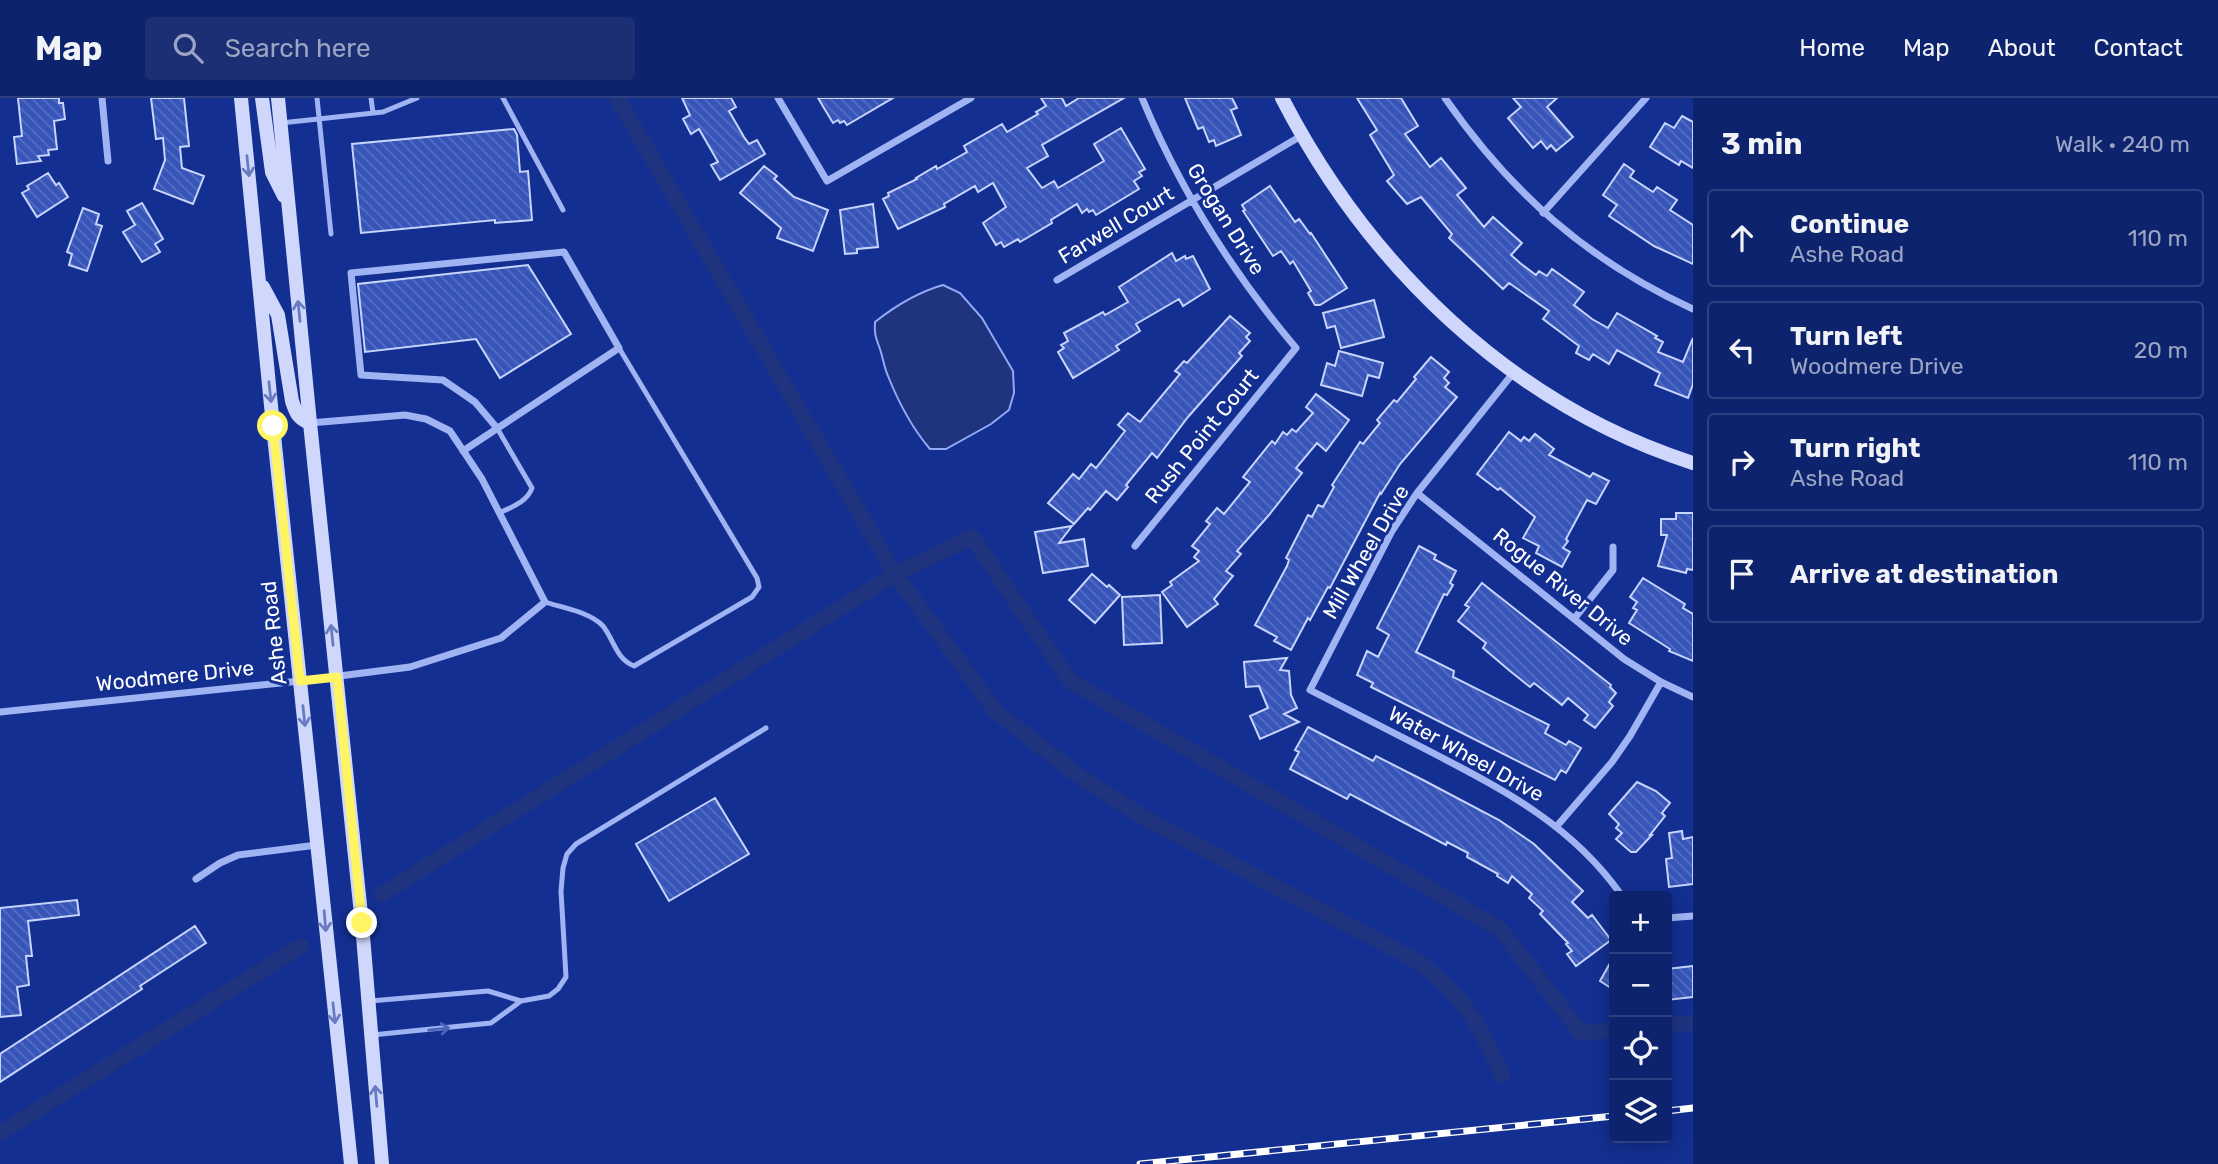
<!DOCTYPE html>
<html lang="en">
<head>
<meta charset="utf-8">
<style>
	:root { --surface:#0e236d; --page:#1c2f75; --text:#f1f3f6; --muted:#9ba4c2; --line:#2e4080 }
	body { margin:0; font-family:Rubik,sans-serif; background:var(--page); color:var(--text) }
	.controls { position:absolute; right:21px; bottom:21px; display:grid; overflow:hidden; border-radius:7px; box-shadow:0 4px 18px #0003 }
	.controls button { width:63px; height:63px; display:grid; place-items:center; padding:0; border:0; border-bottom:2px solid var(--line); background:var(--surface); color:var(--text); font:35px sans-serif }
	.stop { position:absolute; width:21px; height:21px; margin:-16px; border:5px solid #fff461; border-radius:50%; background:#fff }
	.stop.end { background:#fff461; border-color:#fff; box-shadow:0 2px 7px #0008 }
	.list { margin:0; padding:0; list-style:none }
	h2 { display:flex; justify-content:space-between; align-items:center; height:91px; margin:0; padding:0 28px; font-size:30px }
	h2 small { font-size:23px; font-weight:400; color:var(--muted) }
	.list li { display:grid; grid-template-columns:46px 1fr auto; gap:21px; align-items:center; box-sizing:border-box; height:98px; margin:0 14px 14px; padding:0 14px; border:2px solid var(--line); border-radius:7px }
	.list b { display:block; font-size:26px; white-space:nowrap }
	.list p { margin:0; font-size:23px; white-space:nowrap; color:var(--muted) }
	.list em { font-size:23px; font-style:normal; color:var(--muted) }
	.icon { flex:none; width:38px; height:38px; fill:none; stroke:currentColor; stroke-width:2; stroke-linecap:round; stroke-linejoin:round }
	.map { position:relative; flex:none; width:1693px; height:1066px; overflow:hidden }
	header { display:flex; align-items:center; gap:42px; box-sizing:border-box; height:98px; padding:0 35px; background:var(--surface); border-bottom:2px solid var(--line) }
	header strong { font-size:33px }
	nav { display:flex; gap:38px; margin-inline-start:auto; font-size:24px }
	.search { width:490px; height:63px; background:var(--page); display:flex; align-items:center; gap:18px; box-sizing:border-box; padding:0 24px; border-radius:7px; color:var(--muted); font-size:26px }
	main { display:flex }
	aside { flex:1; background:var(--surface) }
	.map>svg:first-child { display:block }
	.water { fill:#1f337f; stroke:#92aaf5; stroke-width:2 }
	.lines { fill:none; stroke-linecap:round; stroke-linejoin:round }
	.canal { stroke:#1f337f; stroke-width:16 }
	.building { fill:url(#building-back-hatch); stroke:#c7d4fc; stroke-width:2 }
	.lane { stroke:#a0b3f2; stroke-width:5 }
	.street { stroke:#a0b3f2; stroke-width:7 }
	.secondary { stroke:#cfd8fc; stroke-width:14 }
	.rail-casing { stroke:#fff; stroke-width:7 }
	.rail { stroke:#132f91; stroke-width:4.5; stroke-dasharray:13; stroke-linecap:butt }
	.oneway { stroke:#687bc1 }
	.oneway2 { stroke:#4b64b8 }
	.route { stroke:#fff461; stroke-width:9 }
	.labels { text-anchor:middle; stroke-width:6; stroke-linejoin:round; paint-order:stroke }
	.street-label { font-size:21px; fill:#fff; stroke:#132f91 }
</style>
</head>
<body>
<header>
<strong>Map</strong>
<div class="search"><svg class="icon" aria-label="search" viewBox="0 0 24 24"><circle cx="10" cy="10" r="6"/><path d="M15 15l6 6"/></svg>Search here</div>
<nav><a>Home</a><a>Map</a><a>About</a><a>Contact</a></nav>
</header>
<main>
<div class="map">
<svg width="1693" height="1066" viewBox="0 0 1693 1066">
	<defs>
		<pattern id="building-back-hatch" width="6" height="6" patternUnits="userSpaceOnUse" patternTransform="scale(1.75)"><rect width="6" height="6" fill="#3755b9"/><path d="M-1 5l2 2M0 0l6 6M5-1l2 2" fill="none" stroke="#556ec4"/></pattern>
	</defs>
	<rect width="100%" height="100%" fill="#132f91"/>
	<!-- water -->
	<path class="water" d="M 943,187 L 960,195 L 982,220 L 1013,273 L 1014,295 L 1009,312 L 991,326 L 946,351 L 930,351 C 912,330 898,303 888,278 C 884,269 883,260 880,251 C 876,240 874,236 875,224 C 895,208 919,194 943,187 Z"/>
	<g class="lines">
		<!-- canal -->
		<path class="canal" d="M 617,0 L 895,476 L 997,615 L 1082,680 L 1143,719 L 1419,864 C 1466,901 1478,924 1502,977
			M 382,796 L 895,476 L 972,439 L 1070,583 L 1500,831 L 1581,935 L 1614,932
			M 1667,927 L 1693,925
			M 0,1035 L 301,848"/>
	</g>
	<!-- building -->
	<path class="building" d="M 18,0 L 59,0 L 59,5 L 63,5 L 65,21 L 54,23 L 57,51 L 48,52 L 49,57 L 38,58 L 41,63 L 17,66 L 14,39 L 22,38 Z
		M 151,0 L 184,0 L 189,48 L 180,49 L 182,70 L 204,78 L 193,106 L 154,91 L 165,62 L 163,40 L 156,41 Z
		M 682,0 L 731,0 L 736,9 L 729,13 L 744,39 L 749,46 L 757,42 L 765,56 L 720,82 L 711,67 L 718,64 L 699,31 L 691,36 L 683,21 L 690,17 Z
		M 818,0 L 893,0 L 847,27 L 844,23 L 840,25 L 838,22 L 833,25 Z
		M 1041,0 L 1062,0 L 1066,8 L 1079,0 L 1124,0 L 1042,47 L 1048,58 L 1027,70 L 1042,90 L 1054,83 L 1058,90 L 1104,63 L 1094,46 L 1121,30 L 1145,71 L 1139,74 L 1142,78 L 1134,83 L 1139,91 L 1096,117 L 1093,112 L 1089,114 L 1087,111 L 1082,115 L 1077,106 L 1051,122 L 1052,125 L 1020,144 L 1018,141 L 1004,149 L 1001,144 L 996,147 L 983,125 L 1006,109 L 993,85 L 978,94 L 975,88 L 944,106 L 945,109 L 898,131 L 883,101 L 889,98 L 888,95 L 917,81 L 916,80 L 936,68 L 937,71 L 960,58 L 967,54 L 964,48 L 1002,26 L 1007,34 L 1038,16 L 1036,14 L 1046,8 Z
		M 1185,0 L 1232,0 L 1237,10 L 1231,12 L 1241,37 L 1216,48 L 1214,42 L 1209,44 L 1203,29 L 1198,31 Z
		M 1357,0 L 1401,0 L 1418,28 L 1405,36 L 1430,69 L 1441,60 L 1466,90 L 1457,97 L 1484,129 L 1493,119 L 1522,145 L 1511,157 L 1520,165 L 1536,177 L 1539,173 L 1547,178 L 1552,171 L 1584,194 L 1574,207 L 1592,221 L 1608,230 L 1617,215 L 1657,238 L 1655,240 L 1663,244 L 1658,254 L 1683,264 L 1693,240 L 1693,286 L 1688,300 L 1655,287 L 1660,275 L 1617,252 L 1609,266 L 1593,256 L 1589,262 L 1576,255 L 1579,248 L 1543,221 L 1549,213 L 1509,185 L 1503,191 L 1449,140 L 1452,136 L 1421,99 L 1407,106 L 1387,83 L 1394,77 L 1370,37 L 1377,32 Z
		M 1513,0 L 1557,0 L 1547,9 L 1573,39 L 1556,53 L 1551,47 L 1547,51 L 1541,43 L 1533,50 L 1508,20 L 1521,9 Z
		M 1682,18 L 1693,24 L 1693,70 L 1681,63 L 1679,67 L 1650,49 L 1665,25 L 1674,30 Z
		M 514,31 L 517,37 L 520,74 L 528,73 L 532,122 L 495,125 L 495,122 L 361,135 L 352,46 Z
		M 1624,66 L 1634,73 L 1630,79 L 1653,94 L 1657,89 L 1677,102 L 1670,112 L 1693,127 L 1693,166 L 1654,148 L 1609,118 L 1617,107 L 1603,97 Z
		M 764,68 L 777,78 L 774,81 L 794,99 L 828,112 L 813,153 L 777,140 L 781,130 L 740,95 Z
		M 48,75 L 56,87 L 59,85 L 68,99 L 37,119 L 22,95 L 29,91 L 27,88 Z
		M 1270,88 L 1295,124 L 1299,121 L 1310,136 L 1311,135 L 1347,190 L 1320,207 L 1315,207 L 1308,195 L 1311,193 L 1293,163 L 1290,166 L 1281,153 L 1273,158 L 1243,113 L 1245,112 L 1242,107 Z
		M 142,105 L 163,141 L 155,146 L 160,154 L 142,164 L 123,134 L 135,127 L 127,113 Z
		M 873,106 L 878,149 L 857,151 L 857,155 L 845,156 L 840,112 Z
		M 83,110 L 99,116 L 96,126 L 102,128 L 87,173 L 69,167 L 72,156 L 67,154 Z
		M 1172,155 L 1176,163 L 1185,158 L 1186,161 L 1193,158 L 1210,191 L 1183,208 L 1179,201 L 1136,226 L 1140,233 L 1116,248 L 1119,252 L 1073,280 L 1058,254 L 1064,250 L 1061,247 L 1068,243 L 1064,235 L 1103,214 L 1105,217 L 1128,204 L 1119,189 Z
		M 528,167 L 571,236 L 500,280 L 476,241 L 365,254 L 358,186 Z
		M 1374,202 L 1384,239 L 1341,250 L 1335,228 L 1327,230 L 1323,215 Z
		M 1230,218 L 1250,235 L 1246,239 L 1250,243 L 1239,255 L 1242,258 L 1188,319 L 1157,360 L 1152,355 L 1126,387 L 1128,389 L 1117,402 L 1106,393 L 1090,412 L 1088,410 L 1074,426 L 1048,405 L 1073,376 L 1079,381 L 1091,366 L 1096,370 L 1125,333 L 1118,327 L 1128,315 L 1140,324 L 1180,276 L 1175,273 L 1184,263 L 1187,265 Z
		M 1339,253 L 1383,265 L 1379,280 L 1368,277 L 1362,298 L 1321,287 L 1327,265 L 1335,268 Z
		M 1431,259 L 1449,274 L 1444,280 L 1449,285 L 1445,289 L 1457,299 L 1400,366 L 1381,396 L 1380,395 L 1330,490 L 1328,489 L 1310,522 L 1308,520 L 1291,552 L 1274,543 L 1277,539 L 1255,527 L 1287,468 L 1289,462 L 1286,460 L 1308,417 L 1312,419 L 1318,407 L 1323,409 L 1334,389 L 1332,387 L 1360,344 L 1363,346 L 1380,325 L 1377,322 L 1394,302 L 1397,304 L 1416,281 L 1414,279 Z
		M 1316,296 L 1349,322 L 1326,353 L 1317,345 L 1296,370 L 1302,375 L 1269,417 L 1237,453 L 1241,456 L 1226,473 L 1233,478 L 1214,501 L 1218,506 L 1187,529 L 1162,494 L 1172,487 L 1170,484 L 1199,463 L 1194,459 L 1199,453 L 1192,448 L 1210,426 L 1206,423 L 1217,410 L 1224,416 L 1250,384 L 1243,379 L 1272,343 L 1275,346 L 1283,334 L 1287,337 L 1292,331 L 1296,334 L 1313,315 L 1306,309 Z
		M 1509,334 L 1521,343 L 1524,339 L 1529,343 L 1535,336 L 1554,351 L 1549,357 L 1590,379 L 1593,375 L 1609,383 L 1596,406 L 1587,402 L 1566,441 L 1568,443 L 1563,450 L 1570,454 L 1562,469 L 1536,455 L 1539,448 L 1523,440 L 1535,419 L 1500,390 L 1498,392 L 1477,376 Z
		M 1676,415 L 1693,415 L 1693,472 L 1687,471 L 1686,475 L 1658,468 L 1667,437 L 1661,437 L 1661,421 L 1676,421 Z
		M 1072,428 L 1059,445 L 1084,441 L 1088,468 L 1043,475 L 1035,434 Z
		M 1419,448 L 1436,457 L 1434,461 L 1456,473 L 1450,485 L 1453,487 L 1447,497 L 1444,496 L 1416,554 L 1454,573 L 1453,579 L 1549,627 L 1545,635 L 1566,647 L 1569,643 L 1581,650 L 1566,675 L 1561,672 L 1555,682 L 1371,589 L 1373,585 L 1357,577 L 1367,553 L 1378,559 L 1389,537 L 1377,530 Z
		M 1092,476 L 1107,489 L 1109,487 L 1120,497 L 1095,525 L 1069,502 Z
		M 1643,480 L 1685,506 L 1683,510 L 1693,516 L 1693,563 L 1669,553 L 1670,551 L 1629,525 L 1637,512 L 1633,510 L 1637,504 L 1630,499 Z
		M 1482,485 L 1611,587 L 1610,589 L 1616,595 L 1609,604 L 1613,608 L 1595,630 L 1584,622 L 1588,617 L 1568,600 L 1562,607 L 1534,585 L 1530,589 L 1510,573 L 1483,550 L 1486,545 L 1458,523 L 1469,509 L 1465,507 Z
		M 1160,497 L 1162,545 L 1124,547 L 1122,499 Z
		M 1287,560 L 1280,572 L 1289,573 L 1291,597 L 1297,610 L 1284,616 L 1299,624 L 1260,641 L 1250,618 L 1268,610 L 1259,588 L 1246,589 L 1244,564 Z
		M 1308,629 L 1373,663 L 1376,658 L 1423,682 L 1499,722 L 1534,746 L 1583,793 L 1572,804 L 1588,820 L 1592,817 L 1611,842 L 1576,868 L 1567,856 L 1572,853 L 1566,846 L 1568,845 L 1540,816 L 1543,813 L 1529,800 L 1532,796 L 1512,778 L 1508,785 L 1497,778 L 1498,776 L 1467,759 L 1468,755 L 1447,744 L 1446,747 L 1350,696 L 1347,701 L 1290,671 L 1299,654 L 1295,652 Z
		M 1637,684 L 1656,693 L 1670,705 L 1662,715 L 1665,718 L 1650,737 L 1652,737 L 1636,754 L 1631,754 L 1616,741 L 1622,735 L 1616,730 L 1619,726 L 1609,716 Z
		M 715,700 L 749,756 L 669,803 L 636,746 Z
		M 1682,733 L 1683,741 L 1693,739 L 1693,786 L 1669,789 L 1666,761 L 1672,760 L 1669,735 Z
		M 77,802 L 79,817 L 28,823 L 32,858 L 26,858 L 29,887 L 17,889 L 21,917 L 0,919 L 0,810 Z
		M 195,828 L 206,845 L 140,888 L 142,891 L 0,984 L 0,956 Z
		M 1614,858 L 1614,892 L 1600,883 Z
		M 1693,868 L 1693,899 L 1667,902 L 1667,871 Z"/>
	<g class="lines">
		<!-- lane -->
		<path class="lane" d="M 317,0 L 331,136
			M 371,0 L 373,15
			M 503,0 L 563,112
			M 281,25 L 383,14 L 417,0
			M 497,330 L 532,390 C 527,404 512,409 499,415
			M 545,504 C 563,510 590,514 603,528 C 614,542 616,561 634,568 L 752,499 L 759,489 L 757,480 L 619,250
			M 370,903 L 488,893 L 521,903 L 549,898 L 558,891 L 566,879 L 561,793 L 563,770 L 567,756 L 576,746 L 766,630
			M 372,937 L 491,925 L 521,903"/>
		<!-- street -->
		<path class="street" d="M 102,0 L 108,63
			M 778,0 L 827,83 L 971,0
			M 1445,0 C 1511,95 1588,163 1693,211
			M 1543,115 L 1646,0
			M 1057,182 L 1301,38
			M 1514,274 L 1417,395 L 1392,433 L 1310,592 C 1351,613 1392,634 1433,655 C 1506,693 1573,728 1622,798
			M 463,353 L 619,250 L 564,154 L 351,175 L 361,277 L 443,282 L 475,304 L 497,330
			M 1417,395 L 1624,561 L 1661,584 L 1693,599
			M 1135,448 L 1296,250 C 1232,174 1180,92 1142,0
			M 1574,521 L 1613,472 L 1613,449
			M 0,614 L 300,583 L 410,569 L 501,540 L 545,504 L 482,381 L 450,333 L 426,321 L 405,317 L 310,325
			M 1557,728 L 1612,664 L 1630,638 L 1661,584
			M 196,781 L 220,765 L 238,757 L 317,747
			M 1667,820 L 1693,818"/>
		<!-- secondary -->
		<path class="secondary" d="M 241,0 L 273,328 L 351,1066
			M 262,0 L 272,74 L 284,98
			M 278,0 L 310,325 L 362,826 L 382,1066
			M 1282,0 C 1368,167 1511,307 1693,365
			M 263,189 L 278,217 L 292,303 C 296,315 298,321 310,325"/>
		<!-- rail casing -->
		<g class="rail-casing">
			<path id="rail" d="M 1667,1013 L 1693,1010
				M 1140,1066 L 1614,1018"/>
		</g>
		<!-- rail -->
		<use href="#rail" class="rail"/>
	</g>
	<!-- one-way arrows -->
	<defs><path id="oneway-shaft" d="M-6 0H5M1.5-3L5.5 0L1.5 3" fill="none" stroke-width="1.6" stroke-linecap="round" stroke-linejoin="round" transform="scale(1.75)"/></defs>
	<g class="oneway">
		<use href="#oneway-shaft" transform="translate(248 68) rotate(84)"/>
		<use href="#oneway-shaft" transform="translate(299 213) rotate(-96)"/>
		<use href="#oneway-shaft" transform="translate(270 294) rotate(84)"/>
		<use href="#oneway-shaft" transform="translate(332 537) rotate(-96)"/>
		<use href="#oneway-shaft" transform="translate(304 618) rotate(84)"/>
		<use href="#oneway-shaft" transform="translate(325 823) rotate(85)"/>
		<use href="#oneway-shaft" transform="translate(334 915) rotate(84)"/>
		<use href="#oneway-shaft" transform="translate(376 998) rotate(-95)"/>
	</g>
	<use class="oneway2" href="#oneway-shaft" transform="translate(439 931) rotate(-6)"/>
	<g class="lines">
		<!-- route -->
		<path class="route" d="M 273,328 L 300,583 L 337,579 L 362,825"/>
	</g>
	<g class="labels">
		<!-- street labels -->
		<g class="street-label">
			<text transform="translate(1226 121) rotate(58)" y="7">Grogan Drive</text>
			<text transform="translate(1116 127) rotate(-31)" y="7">Farwell Court</text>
			<text transform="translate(1202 338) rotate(-51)" y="7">Rush Point Court</text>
			<text transform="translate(1366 454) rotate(-60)" y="7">Mill Wheel Drive</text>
			<text transform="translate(1563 489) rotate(39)" y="7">Rogue River Drive</text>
			<text transform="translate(274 535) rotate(-96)" y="7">Ashe Road</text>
			<text transform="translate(175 578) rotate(-6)" y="7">Woodmere Drive</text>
			<text transform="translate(1466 656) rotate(29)" y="7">Water Wheel Drive</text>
		</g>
	</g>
</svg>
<div class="controls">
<button>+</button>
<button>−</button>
<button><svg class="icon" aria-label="locate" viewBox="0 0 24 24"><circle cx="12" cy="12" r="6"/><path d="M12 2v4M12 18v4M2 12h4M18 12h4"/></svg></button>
<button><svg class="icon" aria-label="layers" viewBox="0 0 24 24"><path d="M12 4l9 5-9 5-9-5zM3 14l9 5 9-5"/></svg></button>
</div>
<div class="stop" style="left:273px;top:328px"></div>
<div class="stop end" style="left:362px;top:825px"></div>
</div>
<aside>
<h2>3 min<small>Walk · 240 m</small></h2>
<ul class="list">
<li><svg class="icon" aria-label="ahead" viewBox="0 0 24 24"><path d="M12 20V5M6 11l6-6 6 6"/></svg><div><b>Continue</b><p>Ashe Road</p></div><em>110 m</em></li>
<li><svg class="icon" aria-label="left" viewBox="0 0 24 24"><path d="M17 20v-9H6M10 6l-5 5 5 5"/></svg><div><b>Turn left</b><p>Woodmere Drive</p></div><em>20 m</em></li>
<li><svg class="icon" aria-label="right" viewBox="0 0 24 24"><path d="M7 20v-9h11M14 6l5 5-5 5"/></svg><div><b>Turn right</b><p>Ashe Road</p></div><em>110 m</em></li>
<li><svg class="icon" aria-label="arrive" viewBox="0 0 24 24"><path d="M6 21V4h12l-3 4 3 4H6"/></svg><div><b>Arrive at destination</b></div></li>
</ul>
</aside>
</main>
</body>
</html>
